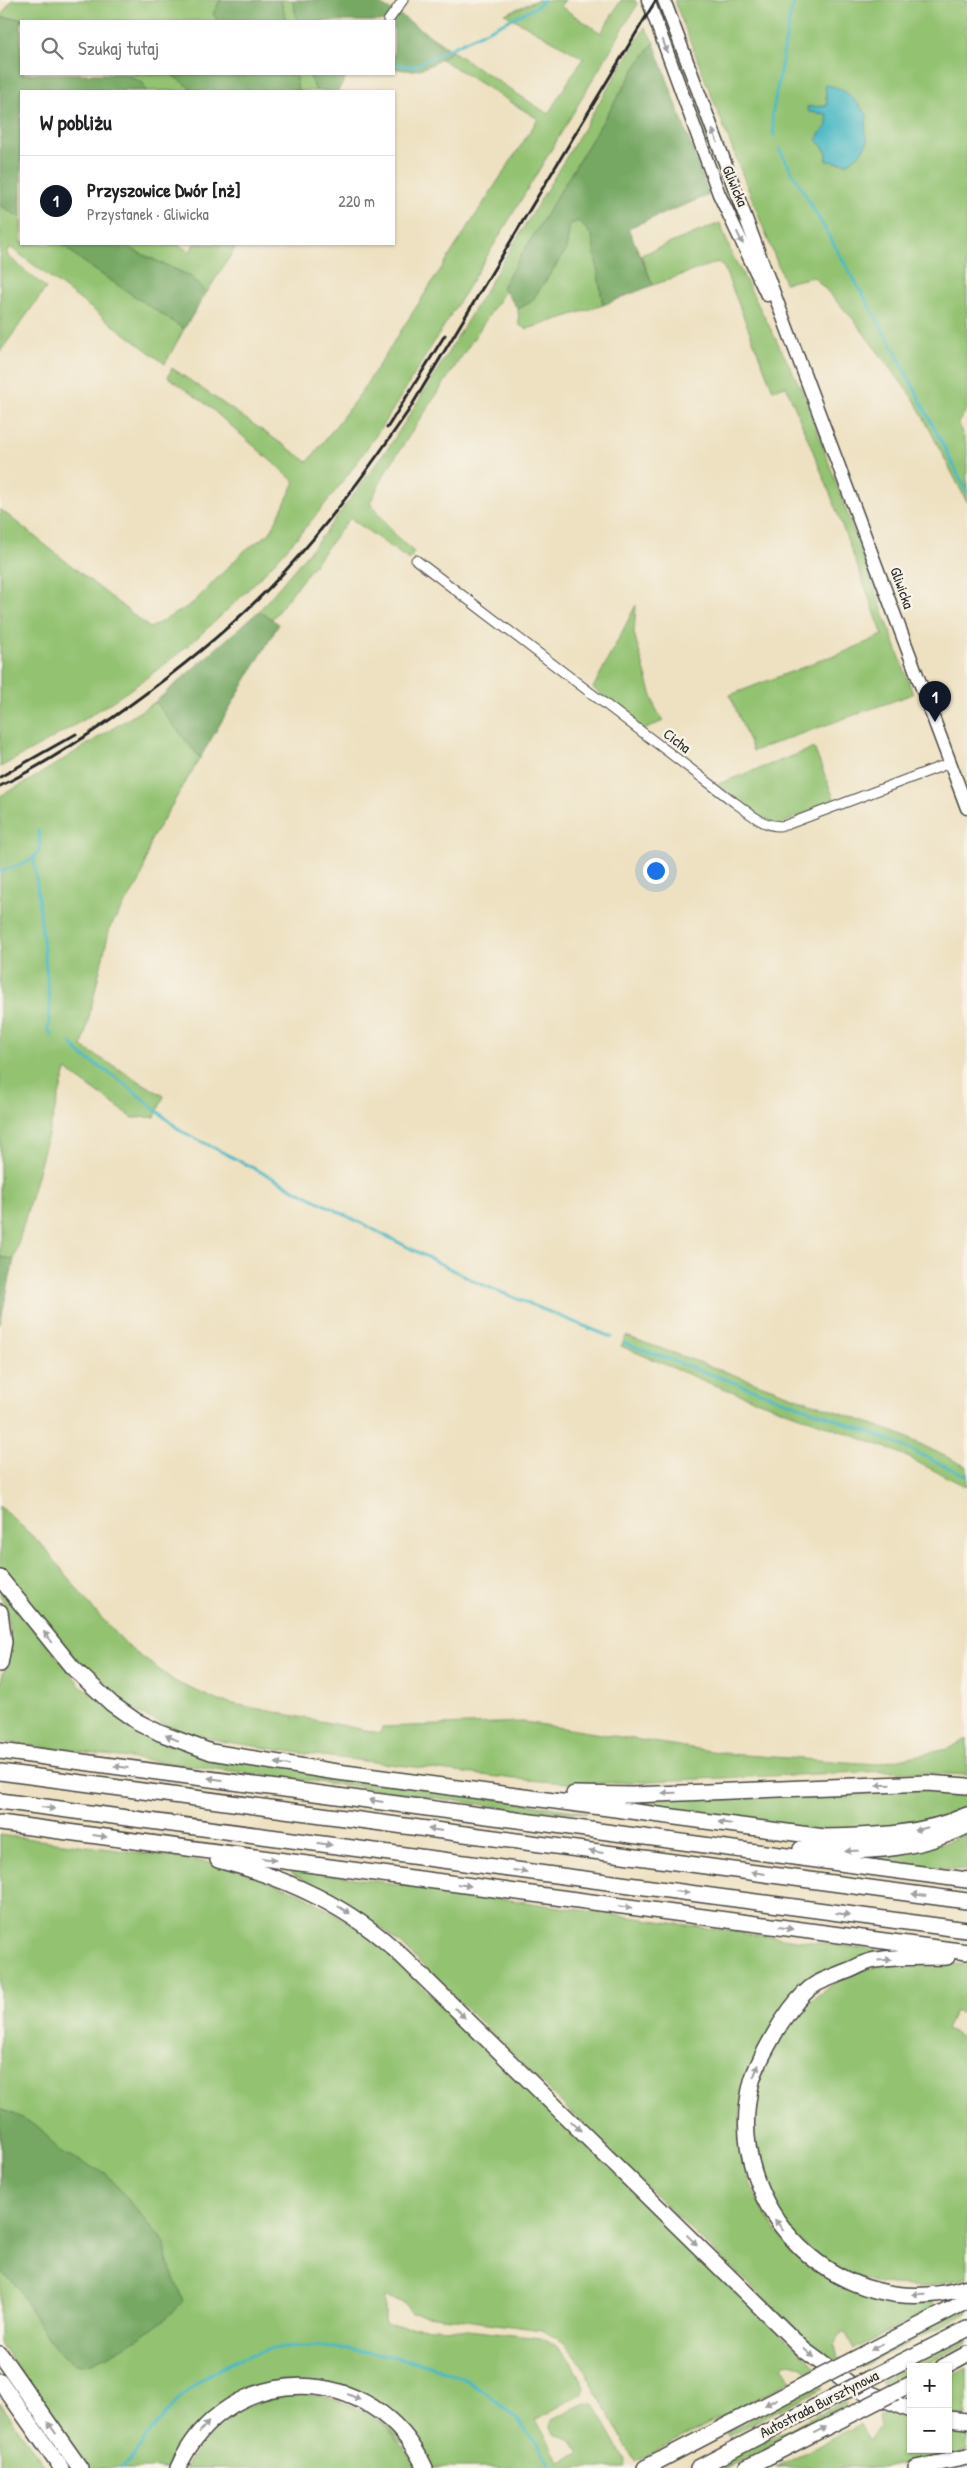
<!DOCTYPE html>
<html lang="pl">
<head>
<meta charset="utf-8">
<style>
	:root { --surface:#fff; --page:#f2f2f2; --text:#202124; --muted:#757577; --line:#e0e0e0; --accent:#111827 }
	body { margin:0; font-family:"Patrick Hand",sans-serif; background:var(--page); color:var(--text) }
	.controls { position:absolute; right:15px; bottom:15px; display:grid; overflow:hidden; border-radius:0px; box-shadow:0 1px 4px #0004 }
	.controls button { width:45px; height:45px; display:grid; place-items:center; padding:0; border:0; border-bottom:1px solid var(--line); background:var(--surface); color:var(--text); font:25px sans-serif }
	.you { position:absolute; left:655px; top:870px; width:18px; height:18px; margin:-12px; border:4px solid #fff; border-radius:50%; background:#1a73e8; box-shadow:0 0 0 8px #1a73e833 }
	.badge { display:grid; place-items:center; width:32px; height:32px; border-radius:50%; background:var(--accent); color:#fff; font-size:16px; font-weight:700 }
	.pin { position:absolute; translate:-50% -41px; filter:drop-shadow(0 1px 2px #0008) }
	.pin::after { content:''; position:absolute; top:26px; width:18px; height:15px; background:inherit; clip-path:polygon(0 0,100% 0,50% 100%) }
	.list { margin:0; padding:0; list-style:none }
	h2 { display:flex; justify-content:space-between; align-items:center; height:65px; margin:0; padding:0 20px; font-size:21px }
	h2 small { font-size:16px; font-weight:400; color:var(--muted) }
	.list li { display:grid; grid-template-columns:32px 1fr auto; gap:15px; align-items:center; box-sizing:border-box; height:90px; padding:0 20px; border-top:1px solid var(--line) }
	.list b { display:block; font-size:19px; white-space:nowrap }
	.list p { margin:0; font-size:16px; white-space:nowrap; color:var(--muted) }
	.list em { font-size:16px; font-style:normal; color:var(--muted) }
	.icon { flex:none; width:28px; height:28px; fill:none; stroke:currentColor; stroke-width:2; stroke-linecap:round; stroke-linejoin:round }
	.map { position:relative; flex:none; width:967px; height:2468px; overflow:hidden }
	.search { position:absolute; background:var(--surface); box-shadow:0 1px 4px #0004; left:20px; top:20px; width:375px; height:55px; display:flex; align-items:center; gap:12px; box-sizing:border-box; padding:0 18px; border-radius:0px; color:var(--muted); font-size:19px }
	.panel { position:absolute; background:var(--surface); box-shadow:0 1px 4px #0004; left:20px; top:90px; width:375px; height:155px; border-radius:0px }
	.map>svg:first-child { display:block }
	.green { fill:#93c271; stroke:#5f764e; fill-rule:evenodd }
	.forest { fill:#76a863; stroke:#506a47 }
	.water { fill:#4bb9c4; stroke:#3b7278 }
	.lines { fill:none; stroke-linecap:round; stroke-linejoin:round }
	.stream { stroke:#4bb9c4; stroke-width:3 }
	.street-casing { stroke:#484642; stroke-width:11 }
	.primary-casing { stroke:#484642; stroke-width:15 }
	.highway-casing { stroke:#484642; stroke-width:18 }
	.street { stroke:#fff; stroke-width:9 }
	.primary { stroke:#fff; stroke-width:12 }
	.highway { stroke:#fff; stroke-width:15 }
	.rail { stroke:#2b2b2b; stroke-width:3 }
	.highway-bridge-casing { stroke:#484642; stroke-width:18; stroke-linecap:butt }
	.highway-bridge { stroke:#fff; stroke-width:15 }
	.oneway { fill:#a0a0a0 }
	.labels { text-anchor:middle; stroke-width:5; stroke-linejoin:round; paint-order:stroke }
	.street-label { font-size:15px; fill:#2b2b2b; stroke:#f7f3e8 }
</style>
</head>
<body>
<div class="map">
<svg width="967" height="2468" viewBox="0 0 967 2468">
	<rect width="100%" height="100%" fill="#f7f3e8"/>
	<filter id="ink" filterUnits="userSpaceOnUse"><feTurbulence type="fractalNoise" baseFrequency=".02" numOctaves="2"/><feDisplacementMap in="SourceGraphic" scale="10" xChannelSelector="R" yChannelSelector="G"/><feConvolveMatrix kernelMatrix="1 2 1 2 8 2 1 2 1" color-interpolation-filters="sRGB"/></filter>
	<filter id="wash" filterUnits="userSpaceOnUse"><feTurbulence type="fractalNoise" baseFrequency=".0096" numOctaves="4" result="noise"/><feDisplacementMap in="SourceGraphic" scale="20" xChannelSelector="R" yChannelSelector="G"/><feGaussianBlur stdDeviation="1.12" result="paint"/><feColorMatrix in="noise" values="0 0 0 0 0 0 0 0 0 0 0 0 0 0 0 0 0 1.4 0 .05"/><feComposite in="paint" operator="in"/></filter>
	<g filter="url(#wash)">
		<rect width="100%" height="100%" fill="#eee1c1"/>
		<!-- green -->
		<path class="green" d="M 12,0 L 244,0 L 213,14 L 218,21 L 37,21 L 32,19 L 0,17 Z
			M 281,0 L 293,0 L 297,21 L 286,21 Z
			M 537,0 L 565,0 L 560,6 L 601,33 L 621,0 L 635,0 L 637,5 C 575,110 513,215 449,318 C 421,362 395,409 365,451 C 315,522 256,586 191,643 C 138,689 63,734 0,767 L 0,509 L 150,628 L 192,604 L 244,551 L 270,533 L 295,482 L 206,404 L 168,377 L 172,368 L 308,462 L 360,394 L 538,119 L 441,59 L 452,51 L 548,114 L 583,58 L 505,14 Z
			M 655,0 L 658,0 L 747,238 L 743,239 Z
			M 674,0 L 967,0 L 967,409 L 958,423 L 967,446 L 967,502 L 915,401 L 853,319 L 814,277 L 785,283 ZM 825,85 L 867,115 L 865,133 L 868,141 L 860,154 L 848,163 L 827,161 L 827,153 L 817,139 L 820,133 L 828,126 L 827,114 L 809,112 L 807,107 L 827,106 Z
			M 645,27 L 654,43 L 639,62 L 502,287 L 505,291 L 386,471 L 370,503 L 397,537 L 414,552 L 409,560 L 350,518 L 272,619 L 259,611 L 323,535 L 391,444 L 432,379 Z
			M 124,74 L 171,74 L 194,91 L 146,91 L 143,83 Z
			M 295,74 L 309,74 L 316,91 L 298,91 Z
			M 0,205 L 21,218 L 21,244 L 61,244 L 89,266 L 184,329 L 165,364 L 10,247 L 7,255 L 46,288 L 0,352 Z
			M 579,221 L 592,236 L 603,305 L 527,329 L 519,325 L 518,309 L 531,302 L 566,251 L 570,224 Z
			M 720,223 L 731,252 L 803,392 L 913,694 L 753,751 L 730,695 L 809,665 L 818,660 L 840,654 L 883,635 L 828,488 L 786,386 L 773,390 L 724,268 L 718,262 L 653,285 L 641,255 Z
			M 125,244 L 177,244 L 190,252 L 194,244 L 238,244 L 207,292 L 190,276 L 137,252 Z
			M 636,605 L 634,633 L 655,707 L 663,721 L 644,730 L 593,688 Z
			M 155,702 L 200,758 L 151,840 L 141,879 L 110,927 L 82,1047 L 164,1096 L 155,1117 L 133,1118 L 66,1070 L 14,1259 L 0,1257 L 0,796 L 32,779 Z
			M 814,748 L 835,801 L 778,825 L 760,817 L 718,784 Z
			M 626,1336 L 902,1435 L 967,1467 L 967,1487 L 895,1451 L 709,1383 L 621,1346 Z
			M 0,1506 L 44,1547 L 92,1608 L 132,1650 L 176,1682 L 219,1701 L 380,1733 L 382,1727 L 524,1722 L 730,1754 L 875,1764 L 948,1749 L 967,1739 L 967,1775 L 888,1771 L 580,1784 L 515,1779 L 306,1754 L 221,1741 L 180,1731 L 138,1713 L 94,1680 L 0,1568 Z
			M 0,1587 L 81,1686 L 196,1752 L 587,1813 L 514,1809 L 352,1786 L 0,1742 L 0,1683 L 10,1653 L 10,1628 L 6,1608 L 0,1595 Z
			M 931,1789 L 967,1793 L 967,1808 L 943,1817 L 881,1831 L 813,1830 L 608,1804 L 636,1799 Z
			M 967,1833 L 967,1871 L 869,1859 L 868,1856 C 901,1851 937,1849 967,1833 Z
			M 0,1835 L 189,1859 L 230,1867 L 301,1893 L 370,1936 L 816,2367 L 807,2372 C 800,2365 793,2361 782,2365 L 791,2381 L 635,2462 L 582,2365 L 565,2343 L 542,2330 L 411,2313 L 403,2302 L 385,2298 L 385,2325 L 467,2330 L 541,2338 L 558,2347 L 570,2360 L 584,2386 L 582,2393 L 536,2420 L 560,2462 L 579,2453 L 572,2441 L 554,2435 L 551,2428 L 552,2419 L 585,2403 L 594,2404 L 625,2460 L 624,2468 L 429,2468 L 346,2388 L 232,2399 L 173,2468 L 88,2468 L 0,2343 Z
			M 291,1869 L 750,1934 L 891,1952 C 869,1960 843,1966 823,1977 C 813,1983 787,2022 779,2033 C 770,2045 754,2059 749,2072 C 719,2155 766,2248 842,2285 C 870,2298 902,2298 931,2300 L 935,2307 L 854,2349 L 845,2332 L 839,2336 L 834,2345 L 837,2357 L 829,2361 L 662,2202 L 401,1944 L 356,1908 L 292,1873 Z
			M 932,1962 L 967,1965 L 967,2016 L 955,2010 L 946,2029 L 962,2038 L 967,2035 L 967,2278 L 922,2287 L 880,2284 L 849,2274 L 825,2262 L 797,2239 L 772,2206 L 757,2168 L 751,2109 L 766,2056 L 799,2009 L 836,1982 L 864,1969 L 892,1964 Z
			M 967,2306 L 967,2313 L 857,2369 L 853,2367 Z
			M 967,2337 L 967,2343 L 921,2367 L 911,2367 L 911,2372 L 886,2385 L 880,2382 Z
			M 967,2368 L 967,2416 L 948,2414 L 948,2378 Z
			M 819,2385 L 823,2388 L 729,2435 L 727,2431 Z
			M 300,2394 C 352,2397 392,2420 416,2468 L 185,2468 C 216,2415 240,2402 300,2394 Z
			M 843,2401 L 848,2404 L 727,2468 L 713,2468 Z
			M 0,2403 L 46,2468 L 0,2468 Z
			M 890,2410 L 911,2419 L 911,2449 L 948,2449 L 948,2426 L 967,2428 L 967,2451 L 881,2468 L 776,2468 L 860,2424 L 869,2441 L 880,2427 L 878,2416 Z"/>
		<!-- forest -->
		<path class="forest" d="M 220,0 L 281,0 L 286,21 L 252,19 L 250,21 L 218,21 L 213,14 Z
			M 293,0 L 372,0 L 403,17 L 452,51 C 433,65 418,75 394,68 L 394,21 L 297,21 Z
			M 0,18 L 32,19 L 37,21 L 21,21 L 21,74 L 124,74 L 143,83 L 146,91 L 21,91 L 21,218 L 0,205 Z
			M 654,43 L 709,195 L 628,228 L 653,285 L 603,305 L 592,236 L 579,221 L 570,224 L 566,250 L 531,302 L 518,309 L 502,287 L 639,62 Z
			M 171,74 L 295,74 L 298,91 L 194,91 Z
			M 309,74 L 348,74 L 338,91 L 316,91 Z
			M 61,244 L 125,244 L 137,252 L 190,276 L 207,292 L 184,329 L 89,266 Z
			M 259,611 L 279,624 L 200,758 L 155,702 Z
			M 0,1257 L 14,1259 L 0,1324 Z
			M 0,2109 L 13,2113 L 41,2129 L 61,2153 L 107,2174 L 165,2243 L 167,2260 L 183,2301 C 163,2323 142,2338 116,2351 C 107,2356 94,2364 84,2365 C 56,2367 30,2306 17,2286 C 13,2280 6,2276 0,2271 Z"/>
		<!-- water -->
		<path class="water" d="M 825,85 C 844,86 857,101 867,115 L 865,133 L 868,141 L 860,154 L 848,163 L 827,161 L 827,153 L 817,139 L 820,133 L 827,126 L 827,114 L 809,112 L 807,107 L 827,106 Z"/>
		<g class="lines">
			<!-- stream -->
			<path class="stream" d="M 394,65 L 414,66 L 536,7 L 544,0
				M 774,136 L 772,116 L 790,16 L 795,0
				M 779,149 L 894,349 L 967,492
				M 34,858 L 50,1006 L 48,1030 L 52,1036
				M 0,872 C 23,863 47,861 38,831
				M 71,1043 L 80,1054 L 124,1083 L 181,1131 L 476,1282 L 611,1337
				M 624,1343 L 827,1416 L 889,1440 L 967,1476
				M 121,2468 C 130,2461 137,2451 143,2442 C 162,2418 179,2394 206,2377 C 261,2342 299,2342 361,2351 C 450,2363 505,2389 553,2468"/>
		</g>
	</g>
	<g filter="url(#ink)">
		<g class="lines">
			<!-- street casing -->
			<g class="street-casing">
				<path id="street" d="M 388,21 L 403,0
					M 416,560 L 734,802 C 750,813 766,830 786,825 L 950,763"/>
			</g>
			<!-- primary casing -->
			<g class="primary-casing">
				<path id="primary" d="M 648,0 L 719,194 L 767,295
					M 664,0 L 967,808"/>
			</g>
			<!-- highway casing -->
			<g class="highway-casing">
				<path id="highway" d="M 0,1578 L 72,1667 L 112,1704 L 136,1721 L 160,1733 L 211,1752 L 330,1771 L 824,1837 C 873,1836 922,1835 967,1815
					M 0,1612 L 4,1642 L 0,1664
					M 0,1751 L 967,1880
					M 0,1772 L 967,1901
					M 574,1794 L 632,1795 L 927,1783 L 967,1786
					M 0,1801 L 967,1930
					M 0,1823 L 967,1952
					M 801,1849 C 859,1853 914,1852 967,1826
					M 218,1860 C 288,1878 350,1907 403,1957 L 804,2350 L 854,2387 L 911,2410
					M 947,1957 C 922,1958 895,1956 871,1961 C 863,1963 855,1968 847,1971 C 837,1975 825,1979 816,1984 C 799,1994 780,2023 771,2040 C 764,2053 756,2066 752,2081 C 719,2207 841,2329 967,2287
					M 0,2354 L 80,2468
					M 843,2365 L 967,2301
					M 943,2367 L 967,2354
					M 868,2379 L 967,2329
					M 0,2381 L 61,2468
					M 895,2392 L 911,2384
					M 948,2419 L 967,2421
					M 178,2468 C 227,2358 375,2360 425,2468
					M 645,2468 L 814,2380
					M 698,2468 L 836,2396
					M 746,2468 L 860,2410
					M 916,2468 L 967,2457"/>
			</g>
			<!-- street -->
			<use href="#street" class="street"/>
			<!-- primary -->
			<use href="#primary" class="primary"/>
			<!-- highway -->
			<use href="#highway" class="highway"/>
			<!-- rail -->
			<path class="rail" d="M 387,428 L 445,335
				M 0,777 L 76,734
				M 0,786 C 44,765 86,737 126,708 C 183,667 239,622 286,570 C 332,520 371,466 409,410 L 656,0"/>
			<!-- highway-bridge casing -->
			<g class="highway-bridge-casing">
				<path id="highway-bridge" d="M 814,2380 L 843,2365
					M 836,2396 L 868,2379
					M 860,2410 L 895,2392"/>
			</g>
			<!-- highway-bridge -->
			<use href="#highway-bridge" class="highway-bridge"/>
		</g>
		<!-- one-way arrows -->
		<defs><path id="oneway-solid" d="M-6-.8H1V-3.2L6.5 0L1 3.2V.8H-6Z" transform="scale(1.25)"/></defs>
		<g class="oneway">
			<use href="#oneway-solid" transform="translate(665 46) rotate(70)"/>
			<use href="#oneway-solid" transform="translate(715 136) rotate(-111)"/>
			<use href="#oneway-solid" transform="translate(740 238) rotate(64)"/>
			<use href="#oneway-solid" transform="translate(48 1637) rotate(-129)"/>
			<use href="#oneway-solid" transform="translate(172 1738) rotate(-157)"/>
			<use href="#oneway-solid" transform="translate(282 1764) rotate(-172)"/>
			<use href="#oneway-solid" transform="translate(121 1767) rotate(-173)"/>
			<use href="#oneway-solid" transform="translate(215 1779) rotate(-172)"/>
			<use href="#oneway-solid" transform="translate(883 1785) rotate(178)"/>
			<use href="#oneway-solid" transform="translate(669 1793) rotate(178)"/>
			<use href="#oneway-solid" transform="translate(376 1801) rotate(-172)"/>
			<use href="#oneway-solid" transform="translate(48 1808) rotate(8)"/>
			<use href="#oneway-solid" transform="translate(725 1823) rotate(-172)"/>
			<use href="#oneway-solid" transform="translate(921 1829) rotate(167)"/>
			<use href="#oneway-solid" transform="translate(435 1830) rotate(-172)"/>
			<use href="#oneway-solid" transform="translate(100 1836) rotate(8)"/>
			<use href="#oneway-solid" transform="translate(325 1844) rotate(8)"/>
			<use href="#oneway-solid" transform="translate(852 1851) rotate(177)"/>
			<use href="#oneway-solid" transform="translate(596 1852) rotate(-172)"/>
			<use href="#oneway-solid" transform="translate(269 1859) rotate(8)"/>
			<use href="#oneway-solid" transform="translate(520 1871) rotate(8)"/>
			<use href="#oneway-solid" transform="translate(758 1873) rotate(-172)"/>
			<use href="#oneway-solid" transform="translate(464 1885) rotate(8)"/>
			<use href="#oneway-solid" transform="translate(682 1892) rotate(8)"/>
			<use href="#oneway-solid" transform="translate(919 1895) rotate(-172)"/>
			<use href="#oneway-solid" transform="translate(625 1907) rotate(8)"/>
			<use href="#oneway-solid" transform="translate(344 1910) rotate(32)"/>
			<use href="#oneway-solid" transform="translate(843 1914) rotate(8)"/>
			<use href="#oneway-solid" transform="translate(786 1928) rotate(8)"/>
			<use href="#oneway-solid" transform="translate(885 1960) rotate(-4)"/>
			<use href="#oneway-solid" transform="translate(460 2013) rotate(44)"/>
			<use href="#oneway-solid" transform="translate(756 2071) rotate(-68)"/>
			<use href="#oneway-solid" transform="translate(576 2126) rotate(44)"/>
			<use href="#oneway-solid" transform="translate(779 2225) rotate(-127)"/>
			<use href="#oneway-solid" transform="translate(692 2240) rotate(44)"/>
			<use href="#oneway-solid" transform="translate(919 2294) rotate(179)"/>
			<use href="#oneway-solid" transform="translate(877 2347) rotate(152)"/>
			<use href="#oneway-solid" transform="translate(809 2353) rotate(40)"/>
			<use href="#oneway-solid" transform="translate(354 2397) rotate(24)"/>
			<use href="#oneway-solid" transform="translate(771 2402) rotate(153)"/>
			<use href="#oneway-solid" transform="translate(204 2427) rotate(-48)"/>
			<use href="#oneway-solid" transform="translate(52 2428) rotate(-125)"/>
			<use href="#oneway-solid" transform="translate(820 2430) rotate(-26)"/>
		</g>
	</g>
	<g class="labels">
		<!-- street labels -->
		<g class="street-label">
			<text transform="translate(735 186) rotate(67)" y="5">Gliwicka</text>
			<text transform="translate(902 588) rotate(70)" y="5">Gliwicka</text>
			<text transform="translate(677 741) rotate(37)" y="5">Cicha</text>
			<text transform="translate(819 2404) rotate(-27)" y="5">Autostrada Bursztynowa</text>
		</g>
	</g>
</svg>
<div class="controls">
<button>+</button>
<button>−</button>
</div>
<div class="you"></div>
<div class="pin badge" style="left:935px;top:722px">1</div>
<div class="search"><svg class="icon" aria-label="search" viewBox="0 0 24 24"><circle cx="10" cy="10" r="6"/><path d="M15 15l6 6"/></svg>Szukaj tutaj</div>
<section class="panel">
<h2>W pobliżu<small></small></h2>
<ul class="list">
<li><span class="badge">1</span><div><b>Przyszowice Dwór [nż]</b><p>Przystanek · Gliwicka</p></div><em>220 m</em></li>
</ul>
</section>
</div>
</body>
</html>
